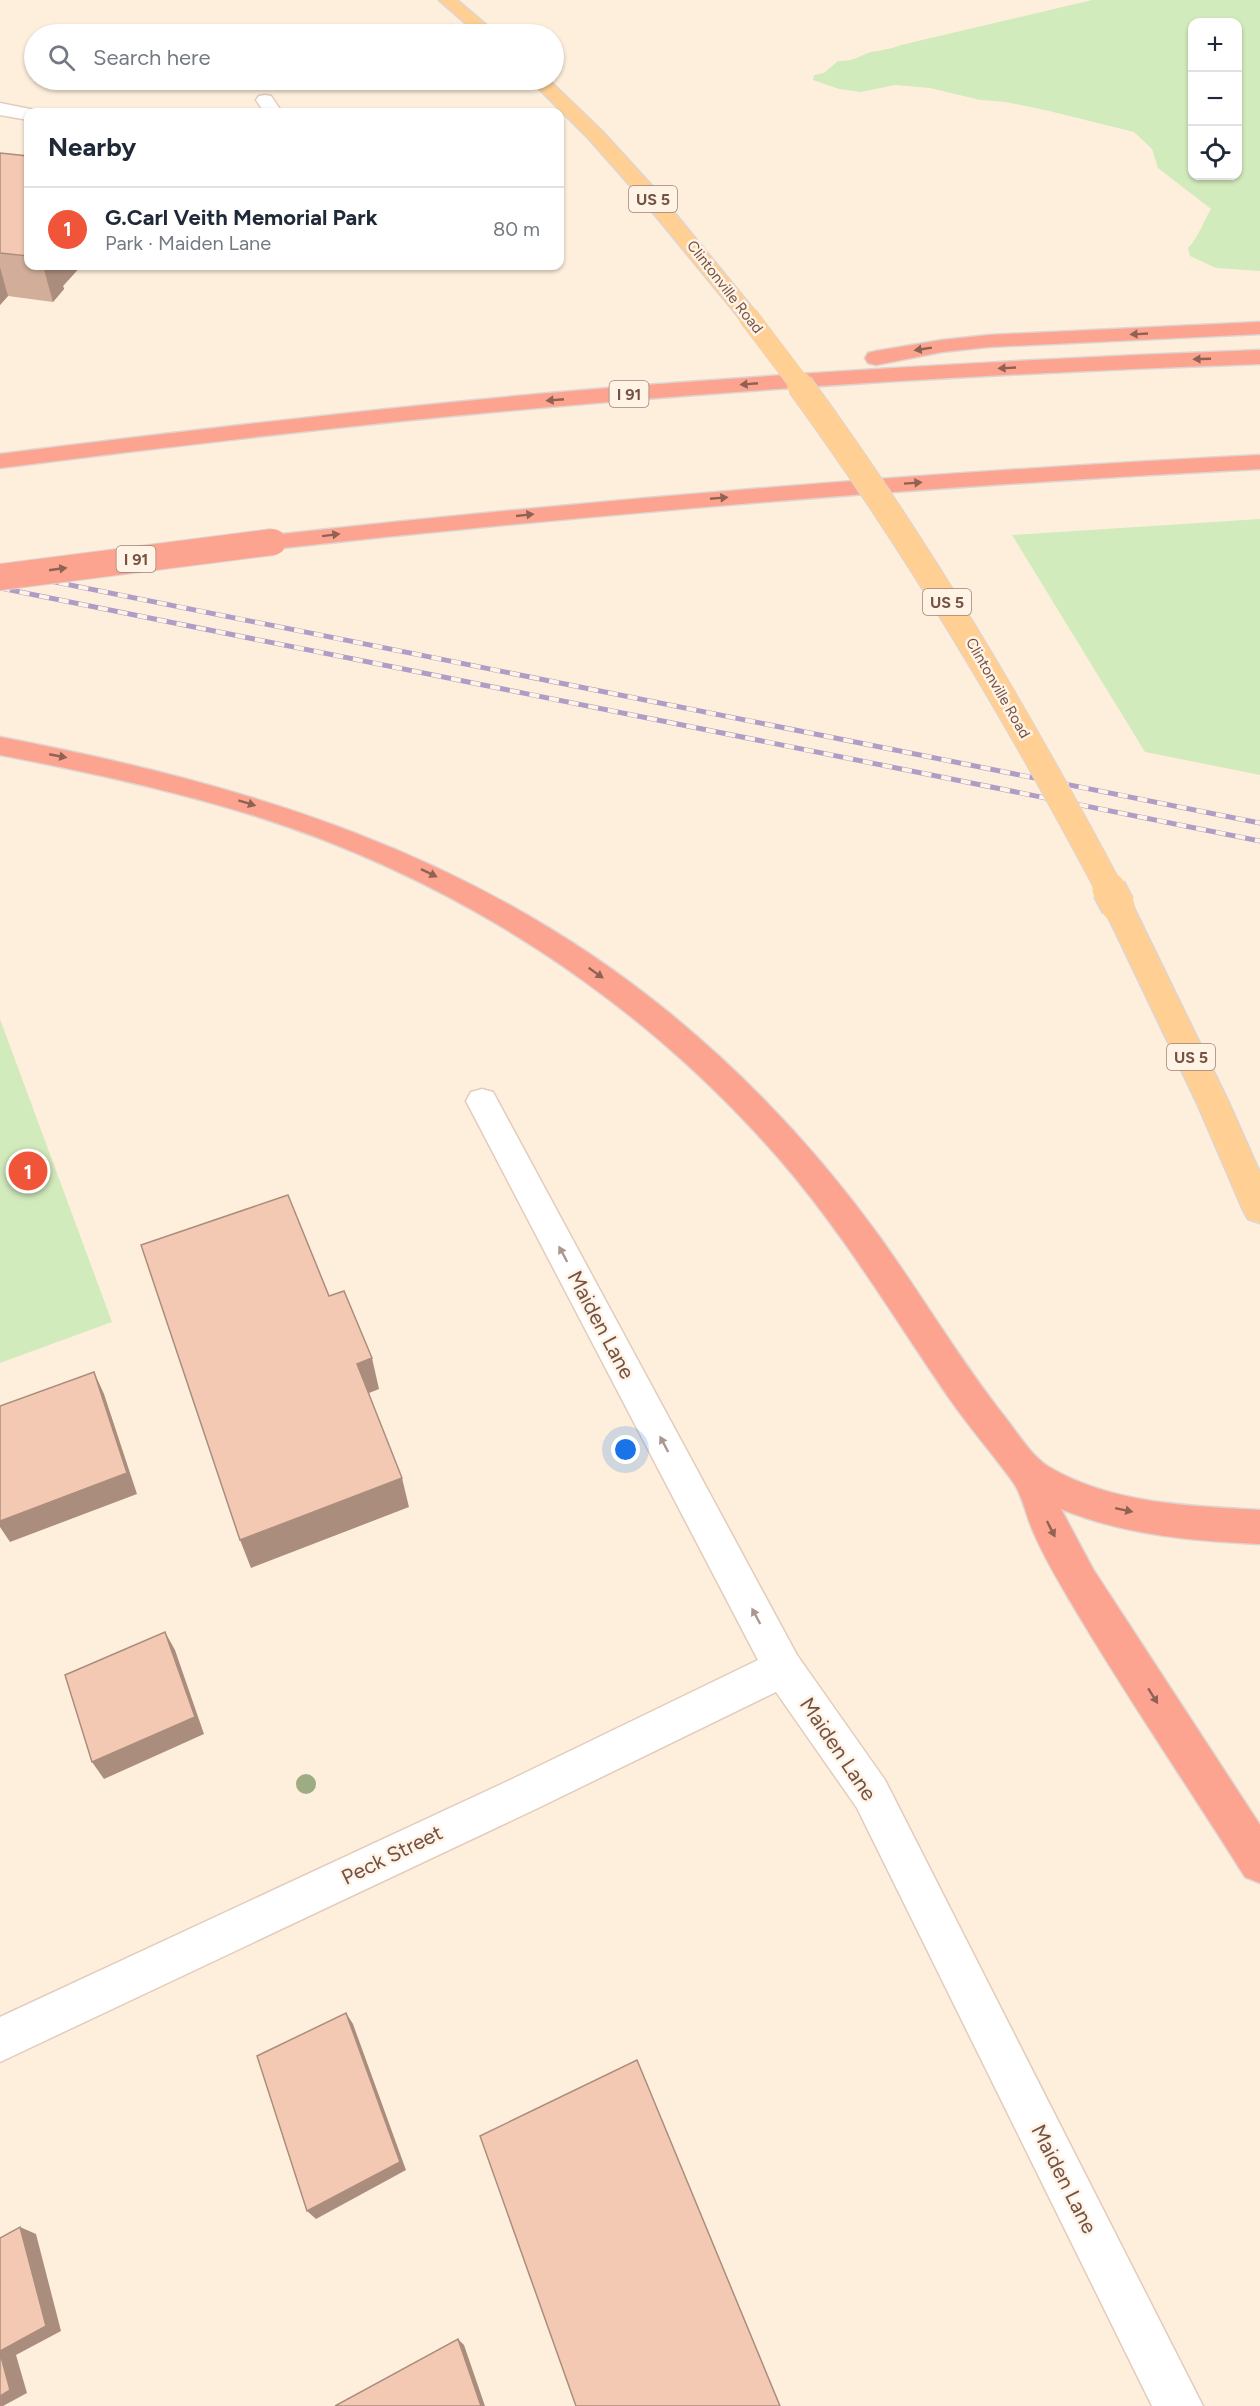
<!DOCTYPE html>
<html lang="en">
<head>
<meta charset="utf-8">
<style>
	:root { --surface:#fff; --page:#f6f6f7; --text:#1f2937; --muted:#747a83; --line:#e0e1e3; --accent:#f0553a }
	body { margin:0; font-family:Figtree,sans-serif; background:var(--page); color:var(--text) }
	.controls { position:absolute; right:18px; top:18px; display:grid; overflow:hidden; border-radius:12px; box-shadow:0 2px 4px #0004 }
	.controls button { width:54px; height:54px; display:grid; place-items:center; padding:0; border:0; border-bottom:2px solid var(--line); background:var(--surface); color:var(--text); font:30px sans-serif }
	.you { position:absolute; left:626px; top:1450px; width:21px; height:21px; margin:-15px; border:4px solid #fff; border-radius:50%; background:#1a73e8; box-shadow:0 0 0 9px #1a73e833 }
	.badge { display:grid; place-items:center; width:39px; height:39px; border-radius:50%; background:var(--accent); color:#fff; font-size:20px; font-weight:700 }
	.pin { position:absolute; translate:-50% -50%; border:3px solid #fff; box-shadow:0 2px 6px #0006 }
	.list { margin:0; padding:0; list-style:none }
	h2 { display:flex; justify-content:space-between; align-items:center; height:78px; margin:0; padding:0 24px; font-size:26px }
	h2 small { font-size:20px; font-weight:400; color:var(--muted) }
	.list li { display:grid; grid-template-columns:39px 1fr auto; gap:18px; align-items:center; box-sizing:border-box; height:84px; padding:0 24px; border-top:2px solid var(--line) }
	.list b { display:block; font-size:22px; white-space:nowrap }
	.list p { margin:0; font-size:20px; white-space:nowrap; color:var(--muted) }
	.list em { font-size:20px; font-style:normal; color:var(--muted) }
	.icon { flex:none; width:33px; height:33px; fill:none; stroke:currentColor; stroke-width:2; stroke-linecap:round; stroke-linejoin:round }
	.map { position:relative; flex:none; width:1260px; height:2406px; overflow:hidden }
	.search { position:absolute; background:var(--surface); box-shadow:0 2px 4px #0004; left:24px; top:24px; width:540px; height:66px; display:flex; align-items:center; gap:15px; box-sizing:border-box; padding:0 21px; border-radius:33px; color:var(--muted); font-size:22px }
	.panel { position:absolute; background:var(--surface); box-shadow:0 2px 4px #0004; left:24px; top:108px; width:540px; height:162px; border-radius:12px }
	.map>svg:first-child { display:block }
	.green { fill:#d2ebbc; fill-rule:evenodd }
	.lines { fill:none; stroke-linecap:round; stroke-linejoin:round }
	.minor-casing { stroke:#e3ccbc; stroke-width:3 }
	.major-casing { stroke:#ded5d2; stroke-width:3 }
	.highway-casing { stroke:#ded5d2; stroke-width:3 }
	.minor { fill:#fff; fill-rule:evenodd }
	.major { fill:#ffcf93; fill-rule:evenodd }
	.highway { fill:#fca490; fill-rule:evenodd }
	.rail-casing { stroke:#b09dc6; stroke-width:5 }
	.rail { stroke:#fff3e5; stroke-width:4; stroke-dasharray:10; stroke-linecap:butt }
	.major-bridge-far2-casing { stroke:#ded5d2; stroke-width:21; stroke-linecap:butt }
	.major-bridge-far1-casing { stroke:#ded5d2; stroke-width:28; stroke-linecap:butt }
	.major-bridge-casing { stroke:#ded5d2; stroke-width:36; stroke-linecap:butt }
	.highway-bridge-casing { stroke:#ded5d2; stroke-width:28; stroke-linecap:butt }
	.major-bridge-far2 { stroke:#ffcf93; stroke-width:20 }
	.major-bridge-far1 { stroke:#ffcf93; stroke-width:26 }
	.major-bridge { stroke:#ffcf93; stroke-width:33 }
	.highway-bridge { stroke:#fca490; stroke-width:26 }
	.tree { fill:#9eac83 }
	.wall { fill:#d2ad9a }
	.shaded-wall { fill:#ab8d7d }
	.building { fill:#f4c9b3; stroke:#ab8d7d; stroke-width:1.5 }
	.oneway { fill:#8f6254 }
	.oneway2 { fill:#ac978f }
	.labels { text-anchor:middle; stroke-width:5; stroke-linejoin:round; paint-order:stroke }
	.far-street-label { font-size:15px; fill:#745245; stroke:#fff3e5 }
	.shield { fill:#fff3e5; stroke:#9e8275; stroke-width:1.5 }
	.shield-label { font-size:16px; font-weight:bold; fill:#745245 }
	.near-street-label { font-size:21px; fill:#745245; stroke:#fff3e5 }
</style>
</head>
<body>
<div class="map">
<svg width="1260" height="2406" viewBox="0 0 1260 2406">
	<rect width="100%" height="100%" fill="#feefdd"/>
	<!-- green -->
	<path class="green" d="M 1092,0 L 1260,0 L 1260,271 L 1216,268 L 1190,256 L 1188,248 C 1198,238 1203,222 1211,209 L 1158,168 L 1152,149 L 1134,132 L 1045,110 L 1006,102 L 980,100 L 930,88 L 895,85 L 861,92 L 839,89 L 813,80 L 814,75 L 824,73 L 838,61 C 852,62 859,56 871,52 C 882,50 891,49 901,45 ZM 1192,22 L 1238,22 L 1238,176 L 1192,176 Z
		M 1260,519 L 1260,775 L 1145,752 L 1012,535 Z
		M 0,1019 L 112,1322 L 0,1363 Z"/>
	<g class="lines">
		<!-- minor casing -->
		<g class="minor-casing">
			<path id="minor" d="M 265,95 L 271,96 L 282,112 L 264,112 L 256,100 L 259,96 Z
				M 0,103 L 35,110 L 36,112 L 28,112 L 28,120 L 0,115 Z
				M 482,1089 L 493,1092 L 797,1655 L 885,1780 L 1203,2406 L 1152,2406 L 857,1808 L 776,1692 L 538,1808 L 0,2062 L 0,2017 L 510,1780 L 758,1660 L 466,1101 L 471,1092 Z"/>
		</g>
		<!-- major casing -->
		<g class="major-casing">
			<path id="major" d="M 439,0 L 457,0 L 497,34 L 478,34 Z
				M 530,80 L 549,80 L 602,131 L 655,189 L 759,316 L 755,320 L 748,322 L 741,320 L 641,198 L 589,139 Z
				M 1118,896 L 1128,899 L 1133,906 L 1229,1103 L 1260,1173 L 1260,1223 L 1248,1219 L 1243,1210 L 1197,1103 L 1103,906 L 1108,899 Z"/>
		</g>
		<!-- highway casing -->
		<g class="highway-casing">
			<path id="highway" d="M 1260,322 L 1260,334 L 989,347 L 942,352 L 876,365 L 868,363 L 865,358 L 868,353 L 876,351 L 942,340 L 989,335 Z
				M 1260,350 L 1260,364 C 1050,371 841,383 632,400 C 421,417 210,441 0,468 L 0,454 C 210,428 421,403 632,386 C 841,370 1050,358 1260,350 Z
				M 1260,455 L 1260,469 C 930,486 601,513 273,549 L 264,547 L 261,542 L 264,537 L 273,535 C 601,499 930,472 1260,455 Z
				M 0,737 C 245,784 470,851 667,1011 C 747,1076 819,1153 879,1236 C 923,1297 961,1362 1008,1421 C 1020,1437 1032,1456 1049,1467 C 1111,1504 1190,1506 1260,1510 L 1260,1544 C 1192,1541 1125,1535 1061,1509 L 1093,1569 L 1260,1825 L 1260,1883 L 1245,1877 C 1186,1783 1122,1690 1066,1594 C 1054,1573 1042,1553 1033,1531 C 1026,1516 1023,1496 1013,1482 C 993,1454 969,1427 949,1398 C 894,1318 845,1235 781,1161 C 640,998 455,878 249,814 C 167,789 84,771 0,755 Z"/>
		</g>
		<!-- minor -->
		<use href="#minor" class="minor"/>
		<!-- major -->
		<use href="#major" class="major"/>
		<!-- highway -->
		<use href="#highway" class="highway"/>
		<!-- rail casing -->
		<g class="rail-casing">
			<path id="rail" d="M 0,571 L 1260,823
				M 0,588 L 1260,841"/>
		</g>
		<!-- rail -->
		<use href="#rail" class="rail"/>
		<!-- major-bridge-far2 casing -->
		<g class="major-bridge-far2-casing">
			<path id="major-bridge-far2" d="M 748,316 L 801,386"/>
		</g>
		<!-- major-bridge-far1 casing -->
		<g class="major-bridge-far1-casing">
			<path id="major-bridge-far1" d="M 800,385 C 917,545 1017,715 1110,890"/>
		</g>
		<!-- major-bridge casing -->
		<g class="major-bridge-casing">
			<path id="major-bridge" d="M 1109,889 L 1118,906"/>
		</g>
		<!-- highway-bridge casing -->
		<g class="highway-bridge-casing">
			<path id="highway-bridge" d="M 0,577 L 273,542"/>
		</g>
		<!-- major-bridge-far2 -->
		<use href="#major-bridge-far2" class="major-bridge-far2"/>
		<!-- major-bridge-far1 -->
		<use href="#major-bridge-far1" class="major-bridge-far1"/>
		<!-- major-bridge -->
		<use href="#major-bridge" class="major-bridge"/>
		<!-- highway-bridge -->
		<use href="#highway-bridge" class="highway-bridge"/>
	</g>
	<!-- trees -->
	<circle class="tree" cx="306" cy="1784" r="10"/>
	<!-- wall -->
	<path class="wall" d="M 0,153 L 28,156 L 28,266 L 81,266 L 63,286 L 64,289 L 53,302 L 8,296 L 0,305 Z"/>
	<!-- shaded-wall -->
	<path class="shaded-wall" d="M 43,266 L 81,266 L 63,286 L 64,289 L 53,302 Z
		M 0,267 L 8,296 L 0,305 Z
		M 372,1358 L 379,1389 L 364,1395 L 357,1364 Z
		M 94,1372 L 104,1394 L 137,1494 L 10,1542 L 0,1527 L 0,1521 Z
		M 402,1478 L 409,1507 L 251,1568 L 240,1540 Z
		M 165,1632 L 175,1650 L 204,1734 L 104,1779 L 92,1762 Z
		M 346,2013 L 353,2024 L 406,2170 L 316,2219 L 307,2211 Z
		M 20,2227 L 36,2234 L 61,2331 L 16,2355 L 27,2393 L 3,2406 L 0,2406 L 0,2351 Z
		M 458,2339 L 464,2345 L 485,2406 L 481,2406 Z"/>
	<!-- building -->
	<path class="building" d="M 0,153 L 28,156 L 28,256 L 0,253 Z
		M 288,1195 L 329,1296 L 344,1291 L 372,1358 L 357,1364 L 402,1478 L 240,1540 L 141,1245 Z
		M 94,1372 L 127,1473 L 0,1521 L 0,1406 Z
		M 165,1632 L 195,1717 L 92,1762 L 65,1675 Z
		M 346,2013 L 400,2162 L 307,2211 L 257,2056 Z
		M 637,2060 L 780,2406 L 576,2406 L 480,2136 Z
		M 20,2227 L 46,2326 L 0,2351 L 0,2238 Z
		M 458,2339 L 481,2406 L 335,2406 Z
		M 0,2353 L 10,2390 L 0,2396 Z"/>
	<!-- one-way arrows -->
	<defs><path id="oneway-solid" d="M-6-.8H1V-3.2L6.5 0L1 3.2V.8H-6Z" transform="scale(1.5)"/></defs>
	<g class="oneway">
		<use href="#oneway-solid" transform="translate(1139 334) rotate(177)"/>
		<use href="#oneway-solid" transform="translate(923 349) rotate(171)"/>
		<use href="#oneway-solid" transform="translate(1202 359) rotate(178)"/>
		<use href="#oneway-solid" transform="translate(1007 368) rotate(177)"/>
		<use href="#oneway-solid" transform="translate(749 384) rotate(175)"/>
		<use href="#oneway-solid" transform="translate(555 400) rotate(175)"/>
		<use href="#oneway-solid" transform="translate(913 483) rotate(-4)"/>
		<use href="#oneway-solid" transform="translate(719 498) rotate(-5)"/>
		<use href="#oneway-solid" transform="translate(525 515) rotate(-6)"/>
		<use href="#oneway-solid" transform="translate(331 535) rotate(-7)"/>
		<use href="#oneway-solid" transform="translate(58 569) rotate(-8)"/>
		<use href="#oneway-solid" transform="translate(58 756) rotate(11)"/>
		<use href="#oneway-solid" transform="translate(247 803) rotate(17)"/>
		<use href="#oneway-solid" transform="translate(429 873) rotate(26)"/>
		<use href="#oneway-solid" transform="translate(596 973) rotate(35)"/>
		<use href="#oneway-solid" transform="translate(1124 1510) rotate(12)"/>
		<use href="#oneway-solid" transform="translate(1051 1529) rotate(63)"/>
		<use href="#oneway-solid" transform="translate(1153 1696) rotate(58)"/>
	</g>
	<g class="oneway2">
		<use href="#oneway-solid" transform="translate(563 1254) rotate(-118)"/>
		<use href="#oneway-solid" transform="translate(664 1444) rotate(-118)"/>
		<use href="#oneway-solid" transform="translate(756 1616) rotate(-118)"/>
	</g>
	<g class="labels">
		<!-- far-street labels -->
		<g class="far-street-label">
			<text transform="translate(725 287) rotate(52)" y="5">Clintonville Road</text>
			<text transform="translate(998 688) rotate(60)" y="5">Clintonville Road</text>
		</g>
		<!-- shield labels -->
		<g class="shield">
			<rect x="629" y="186" width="48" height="26" rx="4.5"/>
			<rect x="609.5" y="381" width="39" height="26" rx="4.5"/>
			<rect x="116.5" y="546" width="39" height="26" rx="4.5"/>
			<rect x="923" y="589" width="48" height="26" rx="4.5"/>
			<rect x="1167" y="1044" width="48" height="26" rx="4.5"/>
		</g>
		<g class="shield-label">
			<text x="653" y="205">US 5</text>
			<text x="629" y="400">I 91</text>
			<text x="136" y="565">I 91</text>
			<text x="947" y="608">US 5</text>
			<text x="1191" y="1063">US 5</text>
		</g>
		<!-- near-street labels -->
		<g class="near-street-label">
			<text transform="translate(601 1325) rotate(62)" y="7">Maiden Lane</text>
			<text transform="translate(838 1749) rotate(56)" y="7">Maiden Lane</text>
			<text transform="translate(392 1855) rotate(-26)" y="7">Peck Street</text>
			<text transform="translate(1064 2179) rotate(63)" y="7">Maiden Lane</text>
		</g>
	</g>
</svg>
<div class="controls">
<button>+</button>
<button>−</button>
<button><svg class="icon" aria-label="locate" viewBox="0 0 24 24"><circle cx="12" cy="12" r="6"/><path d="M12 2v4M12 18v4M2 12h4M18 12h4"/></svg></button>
</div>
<div class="you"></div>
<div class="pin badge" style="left:28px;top:1171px">1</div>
<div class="search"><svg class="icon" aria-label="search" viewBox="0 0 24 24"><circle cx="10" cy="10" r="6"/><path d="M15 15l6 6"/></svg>Search here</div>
<section class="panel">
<h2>Nearby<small></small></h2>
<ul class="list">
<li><span class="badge">1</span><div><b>G.Carl Veith Memorial Park</b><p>Park · Maiden Lane</p></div><em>80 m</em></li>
</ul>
</section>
</div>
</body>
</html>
